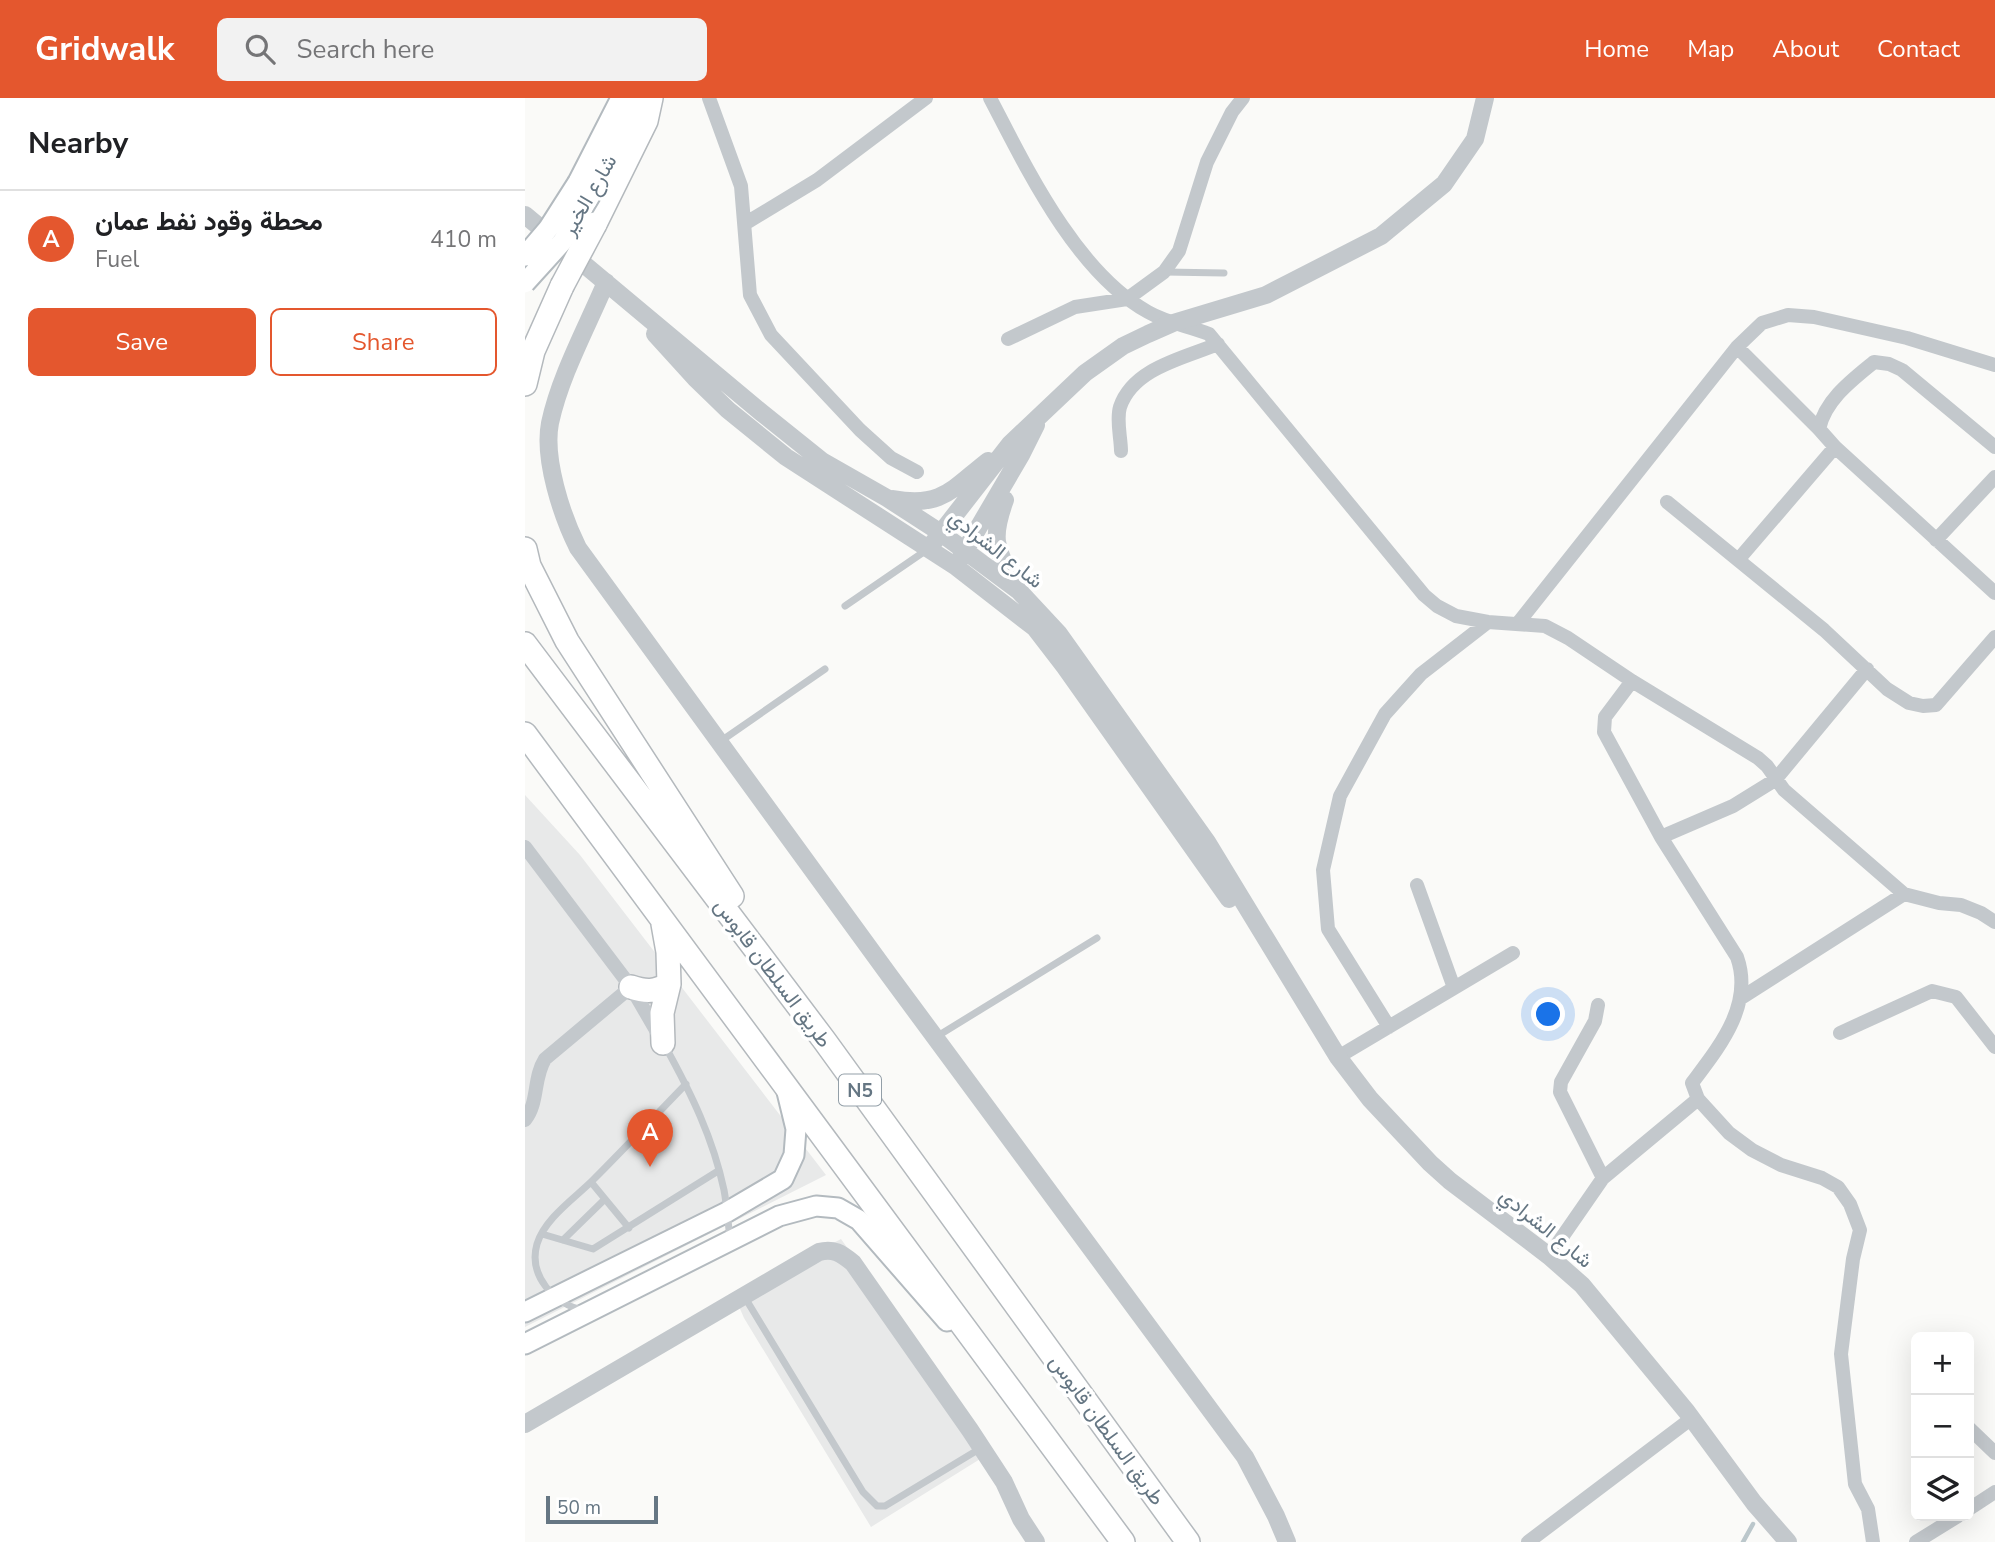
<!DOCTYPE html>
<html lang="en">
<head>
<meta charset="utf-8">
<style>
	:root { --surface:#fff; --page:#f2f2f2; --text:#202124; --muted:#757577; --line:#e0e0e0; --accent:#e4572e }
	body { margin:0; font-family:"Nunito Sans",Vazirmatn,sans-serif; background:var(--page); color:var(--text) }
	.controls { position:absolute; right:21px; bottom:21px; display:grid; overflow:hidden; border-radius:10px; box-shadow:0 7px 28px #0002 }
	.controls button { width:63px; height:63px; display:grid; place-items:center; padding:0; border:0; border-bottom:2px solid var(--line); background:var(--surface); color:var(--text); font:35px sans-serif }
	.scale { position:absolute; left:21px; bottom:18px; width:112px; box-sizing:border-box; padding-left:7px; border:4px solid #657683; border-top:0; font-size:19px; line-height:24px; white-space:nowrap; color:#657683; -webkit-text-stroke:5px #fff; paint-order:stroke }
	.you { position:absolute; left:1024px; top:917px; width:24px; height:24px; margin:-18px; border:5px solid #fff; border-radius:50%; background:#1a73e8; box-shadow:0 0 0 10px #1a73e833 }
	.badge { display:grid; place-items:center; width:46px; height:46px; border-radius:50%; background:var(--accent); color:#fff; font-size:23px; font-weight:700 }
	.pin { position:absolute; translate:-50% -58px; filter:drop-shadow(0 2px 4px #0008) }
	.pin::after { content:''; position:absolute; top:37px; width:24px; height:21px; background:inherit; clip-path:polygon(0 0,100% 0,50% 100%) }
	.list { margin:0; padding:0; list-style:none }
	h2 { display:flex; justify-content:space-between; align-items:center; height:91px; margin:0; padding:0 28px; font-size:30px }
	h2 small { font-size:23px; font-weight:400; color:var(--muted) }
	.list li { display:grid; grid-template-columns:46px 1fr auto; gap:21px; align-items:center; box-sizing:border-box; height:98px; padding:0 28px; border-top:2px solid var(--line) }
	.list b { display:block; font-size:26px; white-space:nowrap }
	.list p { margin:0; font-size:23px; white-space:nowrap; color:var(--muted) }
	.list em { font-size:23px; font-style:normal; color:var(--muted) }
	.actions { display:flex; gap:14px; padding:21px 28px }
	.actions a { flex:1; padding:16px 0; border:2px solid var(--accent); border-radius:10px; text-align:center; font-size:24px; color:var(--accent) }
	.actions .main { background:var(--accent); color:#fff }
	.icon { flex:none; width:38px; height:38px; fill:none; stroke:currentColor; stroke-width:2; stroke-linecap:round; stroke-linejoin:round }
	.map { position:relative; flex:none; width:1470px; height:1444px; overflow:hidden }
	header { display:flex; align-items:center; gap:42px; box-sizing:border-box; height:98px; padding:0 35px; background:var(--accent); color:#fff }
	header strong { font-size:33px }
	nav { display:flex; gap:38px; margin-inline-start:auto; font-size:24px }
	.search { width:490px; height:63px; background:var(--page); display:flex; align-items:center; gap:18px; box-sizing:border-box; padding:0 24px; border-radius:10px; color:var(--muted); font-size:26px }
	main { display:flex }
	aside { flex:1; background:var(--surface) }
	.map>svg:first-child { display:block }
	.built { fill:#e8e9e9 }
	.lines { fill:none; stroke-linecap:round; stroke-linejoin:round }
	.stream { stroke:#bbc7cb; stroke-width:4.5 }
	.secondary-casing { stroke:#b3babf; stroke-width:23 }
	.trunk-casing { stroke:#b4b9bd; stroke-width:26 }
	.service { stroke:#c3c8cc; stroke-width:7 }
	.minor { stroke:#c3c8cc; stroke-width:14 }
	.tertiary { stroke:#c3c8cc; stroke-width:18 }
	.secondary { stroke:#fff; stroke-width:19 }
	.trunk { stroke:#fff; stroke-width:23 }
	.secondary-bridge-casing { stroke:#b3babf; stroke-width:23; stroke-linecap:butt }
	.trunk-bridge-casing { stroke:#b4b9bd; stroke-width:26; stroke-linecap:butt }
	.secondary-bridge { stroke:#fff; stroke-width:19 }
	.trunk-bridge { stroke:#fff; stroke-width:23 }
	.labels { text-anchor:middle; stroke-width:7; stroke-linejoin:round; paint-order:stroke }
	.shield { fill:#fff; stroke:#939fa8; stroke-width:2 }
	.shield-label { font-size:19px; font-weight:bold; fill:#657683 }
	.street-label { font-size:21px; fill:#657683; stroke:#fff }
</style>
</head>
<body>
<header>
<strong>Gridwalk</strong>
<div class="search"><svg class="icon" aria-label="search" viewBox="0 0 24 24"><circle cx="10" cy="10" r="6"/><path d="M15 15l6 6"/></svg>Search here</div>
<nav><a>Home</a><a>Map</a><a>About</a><a>Contact</a></nav>
</header>
<main>
<aside>
<h2>Nearby<small></small></h2>
<ul class="list">
<li><span class="badge">A</span><div><b>محطة وقود نفط عمان</b><p>Fuel</p></div><em>410 m</em></li>
</ul>
<div class="actions"><a class="main">Save</a><a>Share</a></div>
</aside>
<div class="map">
<svg width="1470" height="1444" viewBox="0 0 1470 1444">
	<rect width="100%" height="100%" fill="#fafaf8"/>
	<!-- built -->
	<path class="built" d="M 0,697 L 55,757 L 301,1077 L 0,1229 Z
		M 316,1141 L 468,1353 L 346,1429 L 219,1220 L 209,1197 Z"/>
	<g class="lines">
		<!-- stream -->
		<path class="stream" d="M 1218,1444 L 1228,1426"/>
		<!-- secondary casing -->
		<g class="secondary-casing">
			<path id="secondary" d="M 53,84 L 96,0
				M 68,93 L 110,13 L 114,0
				M 0,1214 L 202,1114 L 258,1081 L 269,1057 L 271,1031 L 262,994
				M 0,1246 L 254,1118 L 291,1108 L 313,1110 L 334,1122 L 422,1223"/>
		</g>
		<!-- trunk casing -->
		<g class="trunk-casing">
			<path id="trunk" d="M 70,126 L 121,23 L 126,0
				M 0,286 L 8,253 L 37,188
				M 0,451 L 4,468 L 42,543 L 207,798
				M 0,546 L 299,942 L 663,1444
				M 0,636 L 598,1444
				M 106,889 C 121,894 130,894 144,886 L 143,854 L 138,826
				M 138,945 L 137,915 L 144,886"/>
		</g>
		<!-- service -->
		<path class="service" d="M 640,174 L 699,175
			M 320,508 L 403,451
			M 196,643 L 300,571
			M 411,939 L 572,840
			M 140,948 C 166,995 188,1040 199,1092 C 202,1108 203,1125 205,1140
			M 66,1084 L 104,1130
			M 17,1136 L 68,1151 L 193,1073
			M 38,1142 L 80,1101
			M 219,1198 L 338,1394 L 352,1408 L 360,1408 L 456,1350
			M 59,1212 C 29,1207 3,1177 12,1146 C 20,1120 50,1100 68,1082 C 100,1050 130,1018 161,986"/>
		<!-- minor -->
		<path class="minor" d="M 184,0 L 216,88 L 225,197 L 246,237 L 335,332 L 366,360 L 392,374
			M 465,0 C 502,71 551,174 623,214 C 642,225 664,228 684,236 L 899,497 L 912,508 L 931,518 L 963,524 L 1020,528 L 1043,540 L 1107,583 L 1233,660 L 1242,668 L 1259,692 L 1379,796 L 1414,805 L 1436,807 L 1456,815 L 1470,824
			M 221,125 L 292,82 L 401,0
			M 483,241 L 550,209 L 602,201 L 639,174 L 654,153 L 682,64 L 707,14 L 718,0
			M 1212,249 L 1294,331
			M 1470,349 L 1377,272 L 1364,266 L 1349,264 C 1327,282 1300,302 1294,331 L 1310,349 L 1470,495
			M 596,353 C 596,340 591,322 595,309 C 608,270 659,260 693,246
			M 1142,404 L 1299,532 L 1362,591 L 1384,605 L 1398,608 L 1411,607 L 1470,539
			M 1411,442 L 1470,379
			M 1213,462 L 1310,349
			M 993,525 L 1212,249 L 1237,225 L 1263,217 L 1289,219 L 1382,240 L 1470,267
			M 1107,583 L 1080,619 L 1079,634 L 1136,739 L 1212,859 C 1229,907 1194,949 1167,985 L 1173,1001 L 1204,1035 L 1227,1052 L 1256,1067 L 1297,1080 L 1313,1089 L 1325,1106 L 1335,1132 L 1328,1161 L 1316,1256 L 1330,1386 L 1343,1411 L 1348,1444
			M 1136,739 L 1208,708 L 1250,682 L 1342,571
			M 0,749 L 106,889 L 135,939
			M 892,787 L 929,890
			M 1216,900 L 1379,796
			M 1073,907 L 1070,923 L 1036,984 L 1035,994 L 1078,1080
			M 864,929 L 803,831 L 798,772 L 815,698 L 860,616 L 896,576 L 963,524
			M 1315,935 L 1407,893 L 1431,899 L 1470,949
			M 813,959 L 988,855
			M 0,1022 C 14,1004 8,980 20,961 L 106,889
			M 1024,1158 L 1078,1080 L 1173,1001
			M 1444,1330 L 1470,1355
			M 1444,1411 L 1470,1394
			M 1003,1444 L 1167,1320
			M 1391,1444 L 1433,1418"/>
		<!-- tertiary -->
		<path class="tertiary" d="M 0,117 L 237,315 L 297,363 L 362,400 L 416,435 L 494,493 L 534,536 L 682,744 L 813,959 L 845,1001 L 905,1065 L 925,1083 L 1024,1158 L 1057,1187 L 1162,1314 L 1229,1405 L 1263,1444
			M 81,184 C 62,229 35,278 25,325 C 18,361 37,418 53,450 L 364,877 L 720,1359 L 751,1418 L 762,1444
			M 130,236 L 170,280 L 203,312 L 261,359 L 430,468 L 510,530 L 540,569 L 704,801
			M 368,401 C 417,410 427,391 463,363
			M 480,402 C 465,443 471,450 491,487
			M 408,445 L 485,346 L 560,275 L 598,248 L 623,236 L 648,225 L 741,197 L 856,138 L 919,86 L 950,41 L 960,0
			M 435,461 L 496,357 L 511,327
			M 0,1326 L 294,1154 C 308,1150 316,1155 328,1165 L 445,1332 L 479,1384 L 496,1421 L 511,1444"/>
		<!-- secondary -->
		<use href="#secondary" class="secondary"/>
		<!-- trunk -->
		<use href="#trunk" class="trunk"/>
		<!-- secondary-bridge casing -->
		<g class="secondary-bridge-casing">
			<path id="secondary-bridge" d="M 0,158 L 23,131 L 53,84
				M 0,185 L 38,143 L 68,93"/>
		</g>
		<!-- trunk-bridge casing -->
		<g class="trunk-bridge-casing">
			<path id="trunk-bridge" d="M 37,188 L 70,126"/>
		</g>
		<!-- secondary-bridge -->
		<use href="#secondary-bridge" class="secondary-bridge"/>
		<!-- trunk-bridge -->
		<use href="#trunk-bridge" class="trunk-bridge"/>
	</g>
	<g class="labels">
		<!-- shield labels -->
		<rect class="shield" x="314" y="976.5" width="42" height="31" rx="5"/>
		<g class="shield-label">
			<text x="335" y="999">N5</text>
		</g>
		<!-- street labels -->
		<g class="street-label">
			<text transform="translate(64 97) rotate(-60)" y="7">شارع الخير</text>
			<text transform="translate(471 451) rotate(38)" y="7">شارع الشرادي</text>
			<text transform="translate(248 875) rotate(53)" y="7">طريق السلطان قابوس</text>
			<text transform="translate(1021 1130) rotate(39)" y="7">شارع الشرادي</text>
			<text transform="translate(582 1332) rotate(54)" y="7">طريق السلطان قابوس</text>
		</g>
	</g>
</svg>
<div class="controls">
<button>+</button>
<button>−</button>
<button><svg class="icon" aria-label="layers" viewBox="0 0 24 24"><path d="M12 4l9 5-9 5-9-5zM3 14l9 5 9-5"/></svg></button>
</div>
<div class="scale">50 m</div>
<div class="you"></div>
<div class="pin badge" style="left:125px;top:1069px">A</div>
</div>
</main>
</body>
</html>
